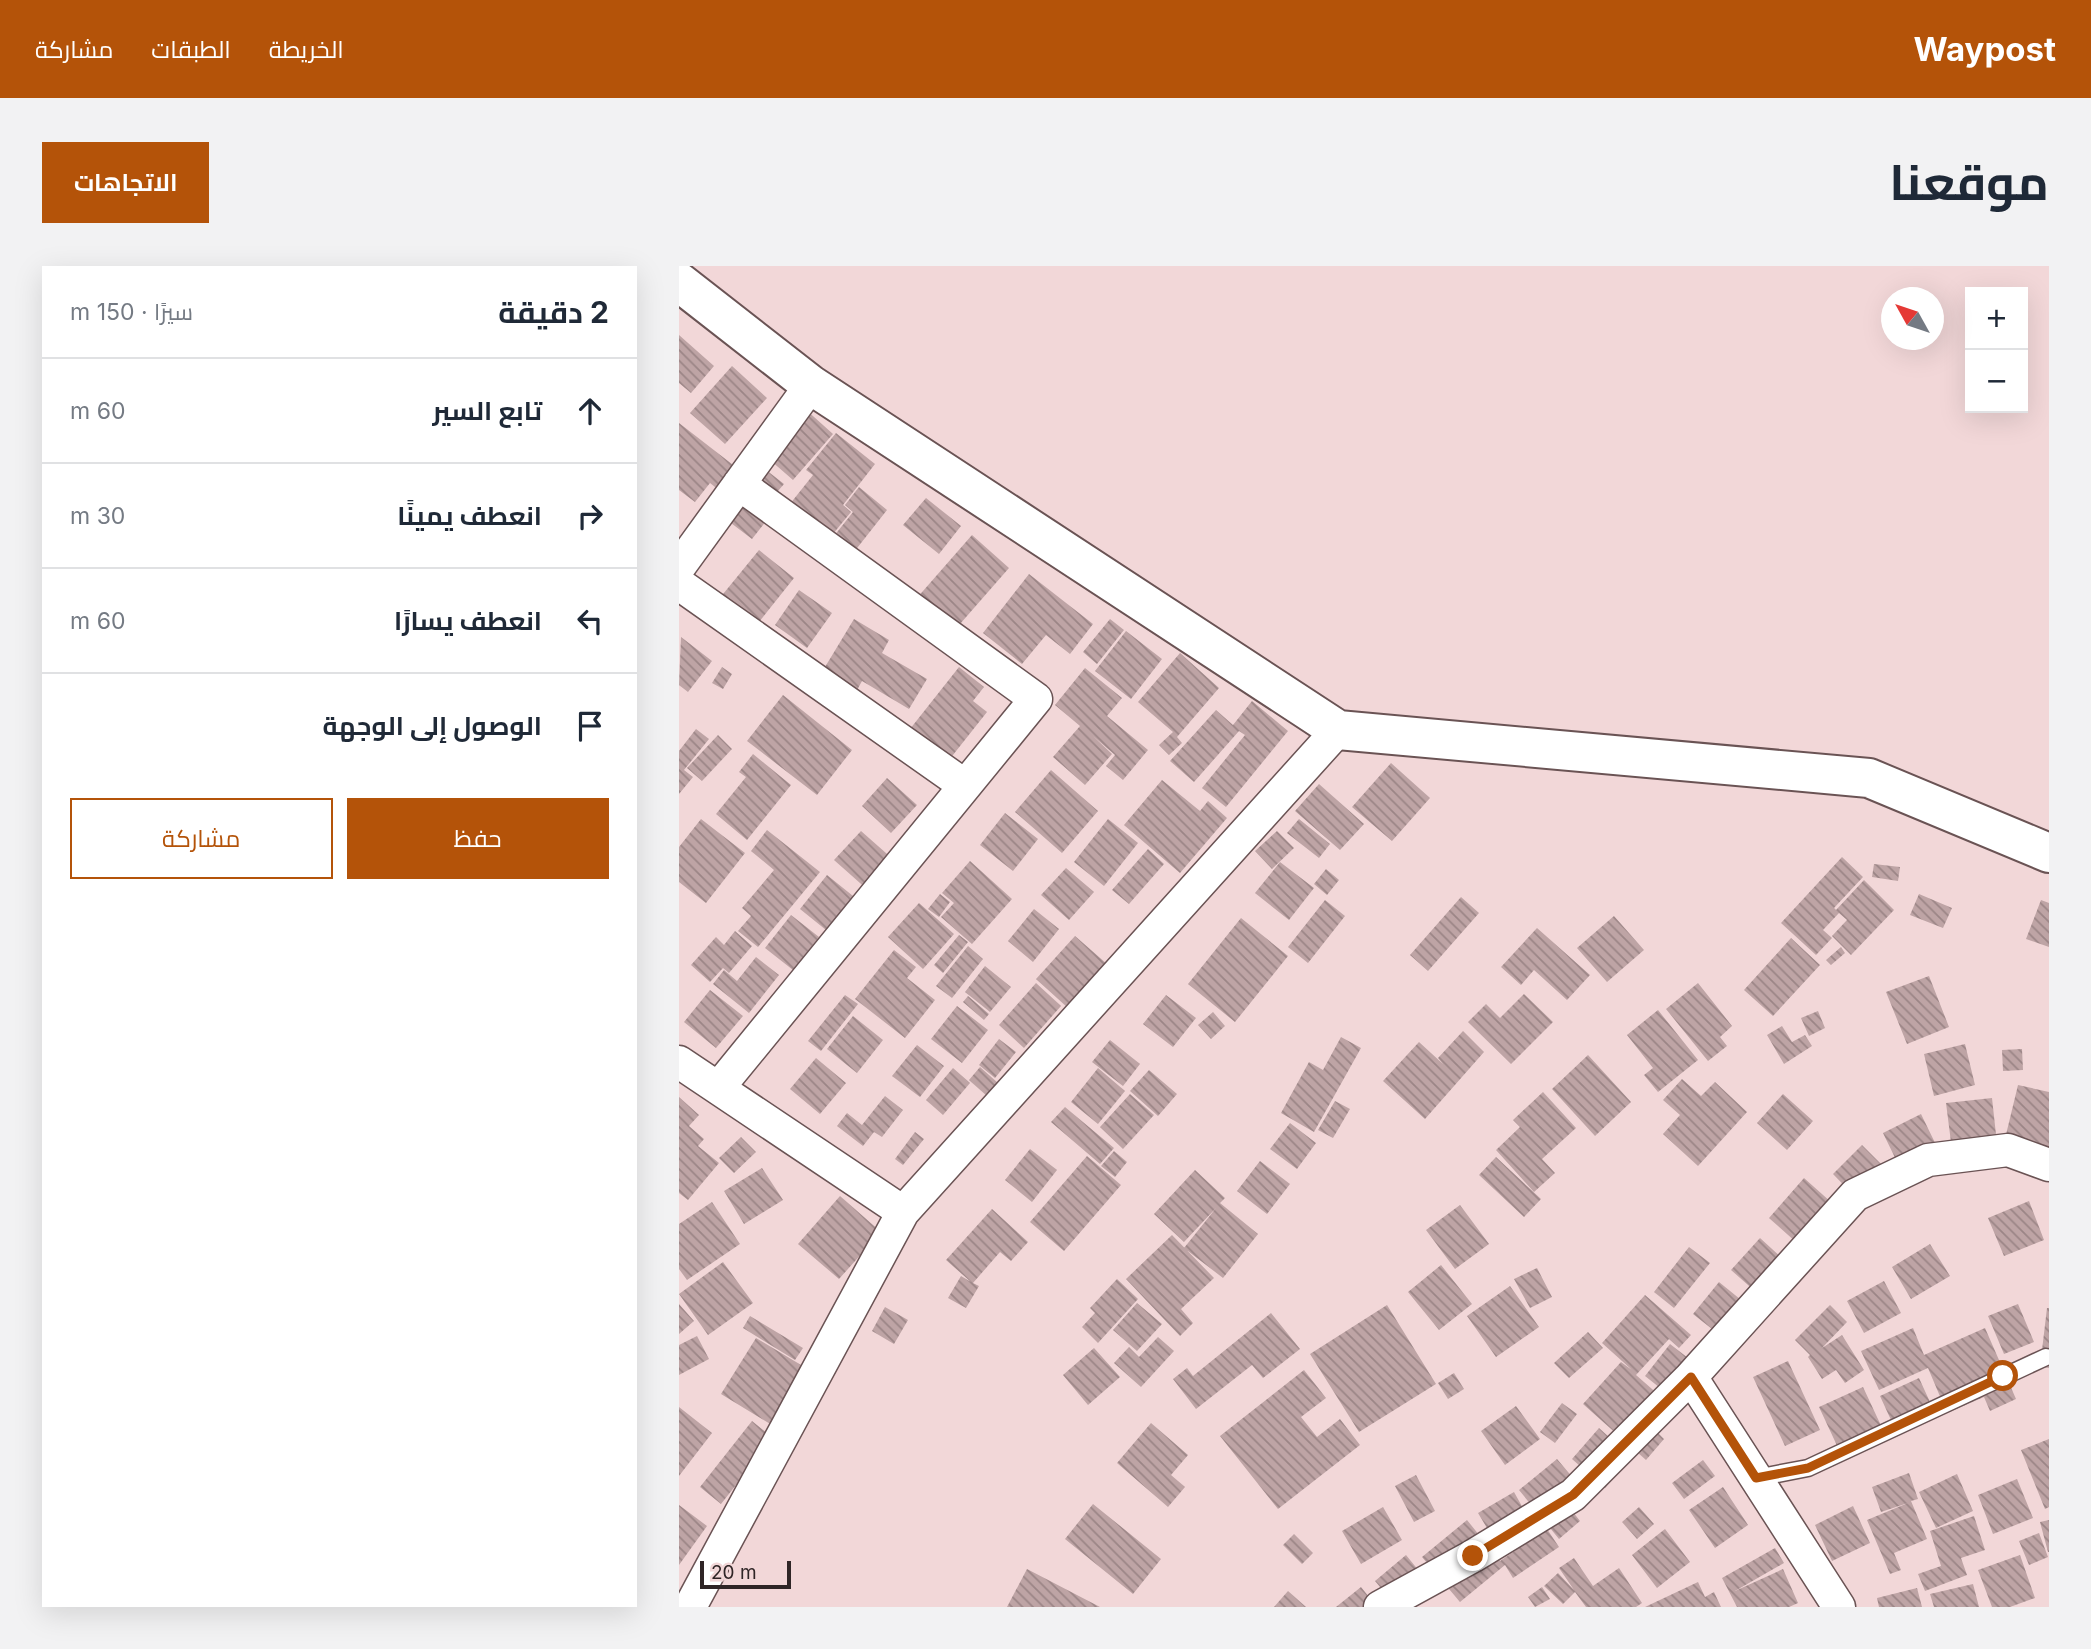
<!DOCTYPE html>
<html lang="ar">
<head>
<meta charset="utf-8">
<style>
	:root { --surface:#fff; --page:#f2f2f3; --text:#1f2937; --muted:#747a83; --line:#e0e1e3; --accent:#b45309 }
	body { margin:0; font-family:Inter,Cairo,sans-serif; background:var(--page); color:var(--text); direction:rtl }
	.controls { position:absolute; right:21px; top:21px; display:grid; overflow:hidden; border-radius:0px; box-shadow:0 7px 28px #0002 }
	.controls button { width:63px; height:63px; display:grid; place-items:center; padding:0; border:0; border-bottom:2px solid var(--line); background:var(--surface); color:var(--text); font:35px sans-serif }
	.compass { position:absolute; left:1202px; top:21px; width:63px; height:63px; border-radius:50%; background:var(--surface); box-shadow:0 7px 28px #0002; rotate:310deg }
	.scale { position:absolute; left:21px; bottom:18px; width:91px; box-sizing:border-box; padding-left:7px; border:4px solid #2f2526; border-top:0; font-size:19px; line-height:24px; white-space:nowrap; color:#2f2526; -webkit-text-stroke:5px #f2d7d8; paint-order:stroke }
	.stop { position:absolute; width:21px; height:21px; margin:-16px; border:5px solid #b45309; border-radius:50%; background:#fff }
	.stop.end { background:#b45309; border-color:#fff; box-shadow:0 2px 7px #0008 }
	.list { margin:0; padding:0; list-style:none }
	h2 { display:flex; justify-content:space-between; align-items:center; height:91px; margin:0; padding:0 28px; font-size:30px }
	h2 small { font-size:23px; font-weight:400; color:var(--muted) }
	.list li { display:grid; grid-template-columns:46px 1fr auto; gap:21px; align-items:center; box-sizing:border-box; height:105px; padding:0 28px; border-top:2px solid var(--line) }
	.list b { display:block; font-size:26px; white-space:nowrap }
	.list em { font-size:23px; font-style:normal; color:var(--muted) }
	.actions { display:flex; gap:14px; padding:21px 28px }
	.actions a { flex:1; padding:16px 0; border:2px solid var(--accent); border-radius:0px; text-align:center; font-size:24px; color:var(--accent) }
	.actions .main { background:var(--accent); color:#fff }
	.icon { flex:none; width:38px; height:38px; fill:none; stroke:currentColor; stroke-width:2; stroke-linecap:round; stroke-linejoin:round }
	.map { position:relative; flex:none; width:1370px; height:1341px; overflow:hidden; direction:ltr; border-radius:0px }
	header { display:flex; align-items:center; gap:42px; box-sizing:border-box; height:98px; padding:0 35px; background:var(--accent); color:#fff }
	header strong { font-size:33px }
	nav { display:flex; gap:38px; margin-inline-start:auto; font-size:24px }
	.intro { display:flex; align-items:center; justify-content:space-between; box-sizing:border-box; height:168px; padding:0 42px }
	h1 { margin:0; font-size:49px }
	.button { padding:18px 32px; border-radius:0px; background:var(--accent); color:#fff; font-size:24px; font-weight:700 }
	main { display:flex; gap:42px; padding:0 42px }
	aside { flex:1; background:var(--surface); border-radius:0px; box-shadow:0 7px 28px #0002 }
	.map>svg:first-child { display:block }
	.building { fill:url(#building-back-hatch) }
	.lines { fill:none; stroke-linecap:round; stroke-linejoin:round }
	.lane-casing { stroke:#6a5354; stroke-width:19 }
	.street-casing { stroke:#6a5354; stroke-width:35 }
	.secondary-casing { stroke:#6a5354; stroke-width:42 }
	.lane { stroke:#fff; stroke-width:16 }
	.street { stroke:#fff; stroke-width:32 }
	.secondary { stroke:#fff; stroke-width:38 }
	.route { stroke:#b45309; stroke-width:9 }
</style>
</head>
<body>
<header>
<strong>Waypost</strong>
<nav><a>الخريطة</a><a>الطبقات</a><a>مشاركة</a></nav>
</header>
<div class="intro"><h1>موقعنا</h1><a class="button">الاتجاهات</a></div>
<main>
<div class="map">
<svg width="1370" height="1341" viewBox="0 0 1370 1341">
	<defs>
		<pattern id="building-back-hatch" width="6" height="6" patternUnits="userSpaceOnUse" patternTransform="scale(1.75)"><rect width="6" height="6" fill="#bea4a5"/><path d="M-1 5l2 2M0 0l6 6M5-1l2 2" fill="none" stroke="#9b8586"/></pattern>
	</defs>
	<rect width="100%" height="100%" fill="#f2d7d8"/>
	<!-- building -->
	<path class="building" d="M 0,69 L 35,100 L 12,127 L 0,117 Z
		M 53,100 L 88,132 L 46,178 L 11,147 Z
		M 115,133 L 154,168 L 114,214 L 74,179 Z
		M 0,157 L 58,202 L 41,225 L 31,217 L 16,236 L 0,224 Z
		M 157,167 L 196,198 L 164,239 L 172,246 L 140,285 L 99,253 L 134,209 L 127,204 Z
		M 72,192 L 105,218 L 87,239 L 95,245 L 73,273 L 48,254 Z
		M 180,221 L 208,244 L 175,286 L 155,270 L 174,246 L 166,239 Z
		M 247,232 L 282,260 L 260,288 L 224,259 Z
		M 293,269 L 330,302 L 274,366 L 237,333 Z
		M 80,284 L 115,312 L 76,361 L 40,333 Z
		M 350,308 L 414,358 L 391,388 L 367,369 L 343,398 L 304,367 Z
		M 120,324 L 153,347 L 128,382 L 96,359 Z
		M 175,353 L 210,374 L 203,387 L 248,413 L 230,443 L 183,415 L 177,426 L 143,406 Z
		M 431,353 L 445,364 L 418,398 L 404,386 Z
		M 447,365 L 483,393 L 452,433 L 416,405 Z
		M 2,371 L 33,395 L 9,426 L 0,419 Z
		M 501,387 L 540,422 L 498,471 L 503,477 L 490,489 L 480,479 L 494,466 L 459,436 Z
		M 43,401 L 53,408 L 44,423 L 33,417 Z
		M 280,401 L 305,421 L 294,435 L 308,446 L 270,494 L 231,463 Z
		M 406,402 L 443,432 L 428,450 L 469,484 L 444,514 L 427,500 L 436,489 L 414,470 L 433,488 L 406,519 L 374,491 L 401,460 L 376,439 Z
		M 104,429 L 173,484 L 138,529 L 68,475 Z
		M 573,435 L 609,465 L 547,541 L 523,522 L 566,469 L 560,465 L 515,516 L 491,495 L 537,444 L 554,459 Z
		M 17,463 L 30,473 L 5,504 L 14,511 L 0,528 L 0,485 Z
		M 39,469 L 53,483 L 23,515 L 8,502 Z
		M 74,488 L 112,519 L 68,574 L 37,548 L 67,511 L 60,506 Z
		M 712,497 L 751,532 L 713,575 L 673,541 Z
		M 372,504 L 419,545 L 383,587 L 336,546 Z
		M 208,512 L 238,539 L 212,567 L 183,540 Z
		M 483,514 L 521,545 L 529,535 L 548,552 L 501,607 L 445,559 Z
		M 640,518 L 685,558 L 661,584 L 616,545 Z
		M 326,547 L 359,573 L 334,605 L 301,579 Z
		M 22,553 L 66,587 L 27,637 L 0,616 L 0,581 Z
		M 429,553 L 459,577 L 425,620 L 395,596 Z
		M 620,553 L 651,578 L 640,592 L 608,567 Z
		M 88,564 L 141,606 L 79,681 L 59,665 L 72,650 L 63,642 L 95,604 L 72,585 Z
		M 182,565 L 216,595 L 190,625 L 155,594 Z
		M 598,565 L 615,582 L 593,603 L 576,585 Z
		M 469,583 L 485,598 L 450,638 L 433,624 Z
		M 1163,591 L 1184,611 L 1155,642 L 1157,644 L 1185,614 L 1215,644 L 1172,689 L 1153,670 L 1168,654 L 1160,647 L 1144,664 L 1153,672 L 1137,689 L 1102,657 Z
		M 291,595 L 333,633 L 293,678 L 262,651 L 275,637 L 263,627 Z
		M 601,596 L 635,622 L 610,654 L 576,627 Z
		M 1195,598 L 1221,601 L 1219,615 L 1193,611 Z
		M 387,602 L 415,626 L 390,654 L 362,629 Z
		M 647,603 L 660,614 L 648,629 L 635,618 Z
		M 148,609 L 179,634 L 152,668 L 121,643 Z
		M 261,628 L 271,636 L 260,651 L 249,643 Z
		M 1240,628 L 1273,642 L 1264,662 L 1231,649 Z
		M 782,631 L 800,647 L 749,705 L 731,689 Z
		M 646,634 L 666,650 L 629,697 L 609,681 Z
		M 1362,634 L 1370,637 L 1370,681 L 1347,673 Z
		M 240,637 L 275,668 L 244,703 L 209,671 Z
		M 355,643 L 380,663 L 354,696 L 329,675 Z
		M 112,649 L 140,671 L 114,704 L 86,682 Z
		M 935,650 L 965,684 L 928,716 L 898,682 Z
		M 562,652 L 609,690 L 556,756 L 509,718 Z
		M 858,662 L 911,709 L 888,734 L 855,704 L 842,719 L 822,701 Z
		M 56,665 L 73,680 L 50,707 L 44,702 L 31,716 L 12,699 L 37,671 L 45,679 Z
		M 280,669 L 289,676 L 264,707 L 255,699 Z
		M 396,670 L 428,698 L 389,742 L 357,713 Z
		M 1112,672 L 1141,699 L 1094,750 L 1065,724 Z
		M 289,680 L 304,693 L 273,732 L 257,720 Z
		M 1162,681 L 1166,687 L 1152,699 L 1147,694 Z
		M 215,684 L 237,701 L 228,712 L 256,734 L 226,772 L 176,733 Z
		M 77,691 L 100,709 L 70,747 L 34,718 L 45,704 L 58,715 Z
		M 306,700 L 332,721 L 311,746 L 286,726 Z
		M 1250,710 L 1270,761 L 1228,778 L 1207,726 Z
		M 357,717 L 382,740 L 345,782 L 320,759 Z
		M 1019,717 L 1053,760 L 1041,771 L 1048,780 L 1029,795 L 987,743 Z
		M 31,724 L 64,750 L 37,782 L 5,756 Z
		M 845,728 L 874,756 L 832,798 L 789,756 L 807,738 L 821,752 Z
		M 166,729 L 179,738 L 142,785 L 129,775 Z
		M 487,729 L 517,752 L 494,781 L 464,758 Z
		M 289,730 L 310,748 L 305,754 L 284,736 Z
		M 278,740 L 309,764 L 283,797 L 252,773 Z
		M 979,744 L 1019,794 L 979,826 L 965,809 L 974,802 L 948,769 Z
		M 1139,745 L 1146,762 L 1130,770 L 1122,752 Z
		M 534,746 L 546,760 L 532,773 L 519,759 Z
		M 174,750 L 204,774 L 178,807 L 148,783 Z
		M 1103,760 L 1113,776 L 1126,769 L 1133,780 L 1105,798 L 1088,769 Z
		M 784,765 L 805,786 L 746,853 L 704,815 L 740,776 L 764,798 L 759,792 Z
		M 662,771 L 682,782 L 635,866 L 602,847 L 630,796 L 644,804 Z
		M 320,773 L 337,786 L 316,812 L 300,799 Z
		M 431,774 L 461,798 L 444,820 L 413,796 Z
		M 1286,778 L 1296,819 L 1255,830 L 1245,788 Z
		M 238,779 L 265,800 L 241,831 L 213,810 Z
		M 1343,783 L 1344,804 L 1324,805 L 1323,784 Z
		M 909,789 L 952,836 L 916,870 L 873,823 Z
		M 137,792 L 167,817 L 141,848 L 111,823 Z
		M 301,801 L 319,817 L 308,830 L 290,814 Z
		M 274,802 L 291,817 L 264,849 L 247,834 Z
		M 419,802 L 446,825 L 419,858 L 392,836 Z
		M 470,804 L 498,828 L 479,850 L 451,825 Z
		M 1003,813 L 1022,830 L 1036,816 L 1068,846 L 1019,900 L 984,868 L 1001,849 L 984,834 Z
		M 1339,819 L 1370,826 L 1370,891 L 1324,881 Z
		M 864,826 L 897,862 L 863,893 L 876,907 L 855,926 L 817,884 L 841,861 L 834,854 Z
		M 451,828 L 475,849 L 444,883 L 421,861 Z
		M 1104,828 L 1134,855 L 1108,884 L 1078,857 Z
		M 206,830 L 224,844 L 203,871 L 195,866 L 184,880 L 158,860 L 168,847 L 183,859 Z
		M 0,831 L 20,849 L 10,860 L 25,873 L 19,880 L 40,897 L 9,934 L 0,927 Z
		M 1313,832 L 1319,887 L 1274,892 L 1267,837 Z
		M 656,835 L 671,843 L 654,872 L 639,864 Z
		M 386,841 L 435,882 L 421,898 L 372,856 Z
		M 1242,848 L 1260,885 L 1222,904 L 1204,867 Z
		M 611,857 L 637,877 L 618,903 L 591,883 Z
		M 236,866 L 245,873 L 224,899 L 216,893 Z
		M 62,871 L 77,886 L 55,907 L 40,892 Z
		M 1183,879 L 1212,908 L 1182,937 L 1154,908 Z
		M 351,883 L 378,904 L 353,936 L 326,914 Z
		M 435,885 L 448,896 L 436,911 L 422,900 Z
		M 408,890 L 442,919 L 385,985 L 351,956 Z
		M 817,891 L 862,933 L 845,951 L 800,909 Z
		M 581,895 L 611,918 L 588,948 L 558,925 Z
		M 83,902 L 104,934 L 65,958 L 45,925 Z
		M 516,904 L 546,932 L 541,937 L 579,968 L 544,1012 L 505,982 L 537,942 L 505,976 L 475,948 Z
		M 1125,912 L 1162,945 L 1127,985 L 1090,952 Z
		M 161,930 L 202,966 L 160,1013 L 119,978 Z
		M 1350,935 L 1365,974 L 1325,990 L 1309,952 Z
		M 33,936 L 61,978 L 8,1014 L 0,1003 L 0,958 Z
		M 781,939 L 810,978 L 776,1003 L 747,964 Z
		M 313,943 L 349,976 L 332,995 L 321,986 L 294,1017 L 300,1020 L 287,1042 L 269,1032 L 282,1010 L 292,1016 L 267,994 Z
		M 493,969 L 535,1012 L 502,1043 L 514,1057 L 501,1070 L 447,1013 Z
		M 1081,972 L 1115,1003 L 1086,1034 L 1052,1004 Z
		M 1251,978 L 1271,1010 L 1232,1033 L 1213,1001 Z
		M 1010,981 L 1031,997 L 995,1042 L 975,1026 Z
		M 44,996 L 74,1037 L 29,1069 L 0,1028 Z
		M 762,999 L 793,1038 L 760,1064 L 729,1026 Z
		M 858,1002 L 873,1031 L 851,1042 L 835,1013 Z
		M 438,1013 L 459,1033 L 419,1077 L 403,1061 L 416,1047 L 411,1042 Z
		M 1205,1015 L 1222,1047 L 1185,1067 L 1168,1035 Z
		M 1040,1016 L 1072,1042 L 1047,1074 L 1014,1048 Z
		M 831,1020 L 860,1061 L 817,1091 L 788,1050 Z
		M 966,1029 L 1012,1069 L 1000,1082 L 990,1073 L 957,1109 L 997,1144 L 978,1166 L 985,1173 L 967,1194 L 904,1138 L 942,1096 L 953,1104 L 923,1077 Z
		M 458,1037 L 483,1058 L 458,1085 L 434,1064 Z
		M 0,1038 L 15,1055 L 0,1068 Z
		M 1339,1038 L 1355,1076 L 1325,1088 L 1309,1050 Z
		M 708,1039 L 757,1118 L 680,1166 L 631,1088 Z
		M 1151,1039 L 1168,1056 L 1143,1082 L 1163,1069 L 1185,1104 L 1166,1117 L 1157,1104 L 1143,1113 L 1129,1091 L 1131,1089 L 1116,1074 Z
		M 206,1041 L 229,1054 L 215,1078 L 193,1065 Z
		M 1368,1042 L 1370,1042 L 1370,1102 L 1361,1101 Z
		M 592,1047 L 621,1083 L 584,1112 L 573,1099 L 517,1143 L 494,1113 L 508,1102 L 514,1110 Z
		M 71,1050 L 124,1082 L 116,1094 L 64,1062 Z
		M 1234,1062 L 1245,1089 L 1306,1062 L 1337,1133 L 1311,1145 L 1305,1131 L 1268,1147 L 1249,1102 L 1200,1124 L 1182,1085 Z
		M 909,1066 L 924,1082 L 890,1112 L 875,1097 Z
		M 18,1070 L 30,1093 L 0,1109 L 0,1079 Z
		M 479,1071 L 495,1085 L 462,1121 L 435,1097 L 450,1081 L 460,1091 Z
		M 77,1072 L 127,1102 L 93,1159 L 42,1128 Z
		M 1021,1077 L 1037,1089 L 1000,1137 L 966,1110 L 991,1078 L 1009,1092 Z
		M 415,1082 L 441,1111 L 409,1139 L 384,1109 Z
		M 1109,1095 L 1141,1164 L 1106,1180 L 1074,1111 Z
		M 625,1104 L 647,1132 L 622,1151 L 638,1171 L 661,1153 L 681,1179 L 599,1243 L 541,1170 Z
		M 775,1107 L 785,1123 L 769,1133 L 759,1117 Z
		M 1240,1112 L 1256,1147 L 1217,1165 L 1201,1130 Z
		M 1184,1121 L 1205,1166 L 1161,1186 L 1140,1141 Z
		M 883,1137 L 898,1148 L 876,1177 L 861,1166 Z
		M 837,1140 L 861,1173 L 826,1199 L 802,1165 Z
		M 0,1141 L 33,1167 L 0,1210 Z
		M 73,1155 L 94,1172 L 42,1238 L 21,1221 Z
		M 472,1157 L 509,1189 L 492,1209 L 506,1221 L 489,1241 L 438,1197 Z
		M 920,1162 L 953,1192 L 926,1222 L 893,1193 Z
		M 1370,1173 L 1370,1241 L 1366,1243 L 1342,1184 Z
		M 878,1193 L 911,1232 L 894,1246 L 901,1255 L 880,1273 L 840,1224 Z
		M 1024,1194 L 1036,1210 L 1005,1233 L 993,1217 Z
		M 1230,1207 L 1239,1233 L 1232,1235 L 1248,1273 L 1215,1287 L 1222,1304 L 1211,1308 L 1188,1254 L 1229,1237 L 1202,1246 L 1193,1221 Z
		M 1278,1208 L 1294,1245 L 1257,1262 L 1240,1226 Z
		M 737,1209 L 756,1245 L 735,1256 L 716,1220 Z
		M 1338,1213 L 1354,1252 L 1314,1268 L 1299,1229 Z
		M 1044,1221 L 1069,1259 L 1036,1282 L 1010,1244 Z
		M 835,1226 L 855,1262 L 820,1282 L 799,1247 Z
		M 414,1238 L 482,1293 L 454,1328 L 386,1273 Z
		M 0,1239 L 28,1260 L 0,1299 Z
		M 1174,1240 L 1191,1277 L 1153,1295 L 1136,1259 Z
		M 704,1241 L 723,1274 L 682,1298 L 663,1265 Z
		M 960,1241 L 975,1258 L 958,1273 L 943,1256 Z
		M 1295,1250 L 1306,1284 L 1282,1292 L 1288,1309 L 1246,1325 L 1239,1308 L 1262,1300 L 1251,1265 Z
		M 788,1254 L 821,1295 L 868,1263 L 880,1281 L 834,1312 L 826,1299 L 781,1336 L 743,1291 Z
		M 1370,1254 L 1370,1286 L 1369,1286 L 1361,1256 Z
		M 986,1263 L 1011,1296 L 978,1322 L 953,1289 Z
		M 1360,1267 L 1369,1291 L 1350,1299 L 1340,1275 Z
		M 615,1268 L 634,1287 L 623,1298 L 604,1279 Z
		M 1096,1282 L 1105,1297 L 1056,1325 L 1104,1303 L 1119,1337 L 1110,1341 L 1058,1341 L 1043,1312 Z
		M 727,1289 L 753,1321 L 718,1341 L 696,1315 Z
		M 1341,1289 L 1356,1332 L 1331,1341 L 1313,1341 L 1299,1304 Z
		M 895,1292 L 914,1320 L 940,1302 L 963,1337 L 957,1341 L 907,1341 L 896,1326 L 884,1338 L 865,1320 L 879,1307 L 895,1324 L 880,1302 Z
		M 348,1303 L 421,1341 L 328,1341 Z
		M 1019,1316 L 1026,1331 L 1035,1326 L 1042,1341 L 966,1341 Z
		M 1294,1318 L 1300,1341 L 1255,1341 L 1251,1328 Z
		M 682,1321 L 698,1341 L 657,1341 Z
		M 863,1321 L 871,1333 L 856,1341 L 849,1331 Z
		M 1238,1322 L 1243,1341 L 1200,1341 L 1198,1332 Z
		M 609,1325 L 627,1341 L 595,1341 Z"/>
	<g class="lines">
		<!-- lane casing -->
		<g class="lane-casing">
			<path id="lane" d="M 1077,1212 L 1129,1202 L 1367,1091"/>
		</g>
		<!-- street casing -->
		<g class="street-casing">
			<path id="street" d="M 0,301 L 132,119
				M 0,318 L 285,519
				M 0,796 L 224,946
				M 40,821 L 357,433 L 60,218
				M 1012,1111 L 1176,929 L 1249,894 L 1329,884 L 1370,899
				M 11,1341 L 224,946 L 659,464
				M 701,1341 L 794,1290 L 894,1229 L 1012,1111 L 1160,1341"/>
		</g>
		<!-- secondary casing -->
		<g class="secondary-casing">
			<path id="secondary" d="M 0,16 L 132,119 L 659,464 L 1190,512 L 1370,587"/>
		</g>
		<!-- lane -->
		<use href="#lane" class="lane"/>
		<!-- street -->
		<use href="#street" class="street"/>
		<!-- secondary -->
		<use href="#secondary" class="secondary"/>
	</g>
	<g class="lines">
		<!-- route -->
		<path class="route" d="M 794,1290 L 894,1229 L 1012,1111 L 1077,1212 L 1129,1202 L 1324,1110"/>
	</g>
</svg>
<div class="controls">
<button>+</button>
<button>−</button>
</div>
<svg class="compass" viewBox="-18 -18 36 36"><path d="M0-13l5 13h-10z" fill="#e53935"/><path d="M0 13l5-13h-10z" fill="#747a83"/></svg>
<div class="scale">20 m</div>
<div class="stop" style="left:1324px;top:1110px"></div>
<div class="stop end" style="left:794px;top:1290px"></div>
</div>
<aside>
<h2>2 دقيقة<small>سيرًا · 150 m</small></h2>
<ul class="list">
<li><svg class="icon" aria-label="ahead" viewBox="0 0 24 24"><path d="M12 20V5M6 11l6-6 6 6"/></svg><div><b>تابع السير</b></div><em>60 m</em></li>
<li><svg class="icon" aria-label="right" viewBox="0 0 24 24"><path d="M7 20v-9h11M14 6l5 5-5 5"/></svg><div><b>انعطف يمينًا</b></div><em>30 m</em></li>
<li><svg class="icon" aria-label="left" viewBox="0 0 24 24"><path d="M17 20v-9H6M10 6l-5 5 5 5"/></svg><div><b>انعطف يسارًا</b></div><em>60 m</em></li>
<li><svg class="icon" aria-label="arrive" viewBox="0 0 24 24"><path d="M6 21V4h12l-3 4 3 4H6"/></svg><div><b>الوصول إلى الوجهة</b></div></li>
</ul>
<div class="actions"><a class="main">حفظ</a><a>مشاركة</a></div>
</aside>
</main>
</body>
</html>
